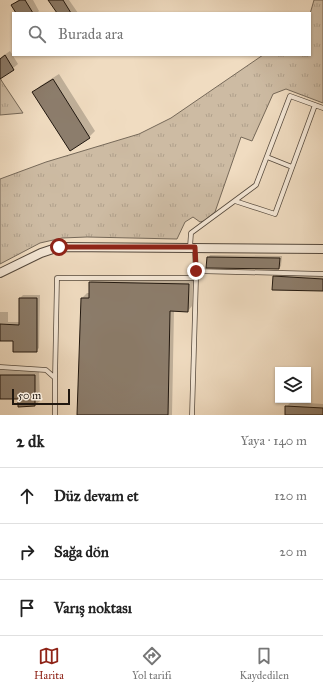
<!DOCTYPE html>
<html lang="tr">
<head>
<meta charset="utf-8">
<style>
	:root { --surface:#fff; --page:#f6f6f6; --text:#222; --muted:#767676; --line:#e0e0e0; --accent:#8f2418 }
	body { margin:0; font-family:"IM FELL Great Primer",serif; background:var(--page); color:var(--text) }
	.controls { position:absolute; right:12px; bottom:12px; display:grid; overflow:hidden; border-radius:0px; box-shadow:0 1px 3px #0004 }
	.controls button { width:36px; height:36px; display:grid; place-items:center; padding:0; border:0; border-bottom:1px solid var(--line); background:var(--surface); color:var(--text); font:20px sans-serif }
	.scale { position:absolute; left:12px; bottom:10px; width:58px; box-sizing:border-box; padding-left:4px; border:2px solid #20170f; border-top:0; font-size:11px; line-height:14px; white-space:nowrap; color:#20170f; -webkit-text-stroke:3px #f5e8d7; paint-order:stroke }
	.stop { position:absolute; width:12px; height:12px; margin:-9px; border:3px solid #8f2418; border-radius:50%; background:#fff }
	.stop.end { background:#8f2418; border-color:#fff; box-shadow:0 1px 4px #0008 }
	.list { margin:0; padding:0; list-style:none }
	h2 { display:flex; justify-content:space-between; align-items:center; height:52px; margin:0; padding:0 16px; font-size:17px }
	h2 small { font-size:13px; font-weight:400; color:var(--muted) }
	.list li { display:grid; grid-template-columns:26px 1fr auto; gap:12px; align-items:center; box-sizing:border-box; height:56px; padding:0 16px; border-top:1px solid var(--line) }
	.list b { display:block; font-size:15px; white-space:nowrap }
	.list em { font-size:13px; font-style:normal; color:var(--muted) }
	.icon { flex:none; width:22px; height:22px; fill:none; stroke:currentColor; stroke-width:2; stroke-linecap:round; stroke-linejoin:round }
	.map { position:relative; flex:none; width:323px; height:415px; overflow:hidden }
	.search { position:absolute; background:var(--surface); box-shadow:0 1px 3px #0004; left:12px; right:12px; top:12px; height:44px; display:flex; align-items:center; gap:10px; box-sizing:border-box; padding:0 14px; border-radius:0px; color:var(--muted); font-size:15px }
	.sheet { height:220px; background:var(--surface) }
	nav { display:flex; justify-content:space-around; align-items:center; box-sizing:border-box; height:56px; border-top:1px solid var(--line); background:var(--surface); font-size:11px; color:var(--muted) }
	nav a { display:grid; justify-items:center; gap:2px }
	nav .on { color:var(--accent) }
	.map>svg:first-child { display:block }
	.grass { fill:url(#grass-tufts); stroke:#766959 }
	.shadow { fill:#0003 }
	.building { fill:#8c7d6c; stroke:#20170f }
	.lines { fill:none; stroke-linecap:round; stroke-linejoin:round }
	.lane-casing { stroke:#54483c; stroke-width:5.5 }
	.street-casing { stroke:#54483c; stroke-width:10 }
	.lane { stroke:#f5e8d7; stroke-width:4 }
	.street { stroke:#f5e8d7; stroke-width:8 }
	.route { stroke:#8f2418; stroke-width:5 }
</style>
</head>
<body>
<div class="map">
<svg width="323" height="415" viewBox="0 0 323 415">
	<defs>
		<pattern id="grass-tufts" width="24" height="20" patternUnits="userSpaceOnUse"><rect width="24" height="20" fill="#cdbba3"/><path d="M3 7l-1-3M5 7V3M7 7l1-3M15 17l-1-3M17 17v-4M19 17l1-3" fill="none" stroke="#b0a08b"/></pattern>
	</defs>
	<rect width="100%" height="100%" fill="#f0dcc1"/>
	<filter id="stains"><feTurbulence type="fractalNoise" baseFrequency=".005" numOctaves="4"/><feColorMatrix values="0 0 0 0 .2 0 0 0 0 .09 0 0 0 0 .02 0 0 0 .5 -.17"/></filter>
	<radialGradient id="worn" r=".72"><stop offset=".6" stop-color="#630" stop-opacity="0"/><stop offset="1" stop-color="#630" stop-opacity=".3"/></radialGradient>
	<!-- grass -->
	<path class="grass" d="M 314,0 L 323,0 L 323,103 L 286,89 L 273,94 L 252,141 L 241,137 L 215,212 L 204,221 L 200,222 L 193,217 L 185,222 L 177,239 L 87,237 L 62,238 L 40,243 L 0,264 L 0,179 L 46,162 L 139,134 L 171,118 L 263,55 L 310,55 L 310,14 Z
		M 0,78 L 3,83 L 23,113 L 0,115 Z"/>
	<!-- shadow -->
	<path class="shadow" d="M 18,0 L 33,0 L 39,11 L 37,13 L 17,13 L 12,6 Z
		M 49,0 L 69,0 L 78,13 L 58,13 Z
		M 10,51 L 18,64 L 1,78 L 0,58 Z
		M 59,74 L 95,131 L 89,137 L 34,92 L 40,86 Z
		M 210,255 L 282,256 L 281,266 L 279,268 L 208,258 Z
		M 277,274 L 323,276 L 323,290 L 274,277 Z
		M 95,277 L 193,280 L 192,306 L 188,311 L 174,310 L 172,415 L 78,415 L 82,298 L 87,293 L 90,293 L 90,282 Z
		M 23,295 L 40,295 L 39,348 L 36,351 L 14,340 L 0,340 L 0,347 L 0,312 L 8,312 L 8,322 L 20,322 L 20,298 Z
		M 0,370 L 39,371 L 40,401 L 35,405 L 19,406 L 19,398 L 0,398 Z
		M 291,402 L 323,404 L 323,415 L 286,415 L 286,407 Z"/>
	<!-- building -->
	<path class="building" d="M 20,0 L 25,0 L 33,13 L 16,13 L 11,5 Z
		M 48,0 L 63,0 L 71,13 L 57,13 Z
		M 5,55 L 14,70 L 0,79 L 0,59 Z
		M 53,79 L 90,138 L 70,151 L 32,92 Z
		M 207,257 L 280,258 L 279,269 L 206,268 Z
		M 273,276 L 323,279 L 323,291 L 272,290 Z
		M 89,282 L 189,284 L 188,312 L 170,311 L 168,415 L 77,415 L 81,298 L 89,298 Z
		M 19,298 L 37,298 L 37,352 L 13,352 L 13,341 L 0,341 L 0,324 L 19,325 Z
		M 0,375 L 35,375 L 35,406 L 18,407 L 18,399 L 0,399 Z
		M 285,406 L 323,408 L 323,415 L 285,415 Z"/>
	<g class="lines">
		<!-- lane casing -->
		<g class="lane-casing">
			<path id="lane" d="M 267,157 L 292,167
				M 235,201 L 275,214 L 315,105
				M 190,247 L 191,233 L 256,185 L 290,96 L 323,108
				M 196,271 L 323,274
				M 0,367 L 46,370 L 55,378 L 55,415
				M 55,378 L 57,278 L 196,278 L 195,248
				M 192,415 L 196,278"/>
		</g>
		<!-- street casing -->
		<g class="street-casing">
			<path id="street" d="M 0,273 L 41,253 L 59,247 L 323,249"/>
		</g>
		<!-- lane -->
		<use href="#lane" class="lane"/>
		<!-- street -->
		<use href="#street" class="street"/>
	</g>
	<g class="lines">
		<!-- route -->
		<path class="route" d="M 59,247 L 195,247 L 196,271"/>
	</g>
	<rect width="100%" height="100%" filter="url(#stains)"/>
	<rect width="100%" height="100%" fill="url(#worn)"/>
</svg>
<div class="controls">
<button><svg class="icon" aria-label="layers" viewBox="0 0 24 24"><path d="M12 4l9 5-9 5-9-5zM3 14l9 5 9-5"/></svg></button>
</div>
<div class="scale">50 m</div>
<div class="stop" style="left:59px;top:247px"></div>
<div class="stop end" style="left:196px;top:271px"></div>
<div class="search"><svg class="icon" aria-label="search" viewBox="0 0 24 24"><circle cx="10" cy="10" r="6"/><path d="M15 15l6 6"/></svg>Burada ara</div>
</div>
<section class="sheet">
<h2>2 dk<small>Yaya · 140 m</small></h2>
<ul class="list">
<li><svg class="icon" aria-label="ahead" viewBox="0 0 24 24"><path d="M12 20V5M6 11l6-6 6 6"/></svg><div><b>Düz devam et</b></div><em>120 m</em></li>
<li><svg class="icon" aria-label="right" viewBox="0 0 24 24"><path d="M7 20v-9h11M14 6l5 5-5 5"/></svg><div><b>Sağa dön</b></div><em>20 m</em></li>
<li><svg class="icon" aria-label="arrive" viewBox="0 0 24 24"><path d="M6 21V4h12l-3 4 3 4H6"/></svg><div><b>Varış noktası</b></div></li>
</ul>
</section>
<nav>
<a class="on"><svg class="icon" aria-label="map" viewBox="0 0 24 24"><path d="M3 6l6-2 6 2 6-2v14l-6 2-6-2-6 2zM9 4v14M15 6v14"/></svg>Harita</a>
<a><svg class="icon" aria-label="directions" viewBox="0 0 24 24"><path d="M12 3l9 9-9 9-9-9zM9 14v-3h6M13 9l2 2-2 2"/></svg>Yol tarifi</a>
<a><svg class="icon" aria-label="saved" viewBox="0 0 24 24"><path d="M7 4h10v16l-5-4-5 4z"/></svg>Kaydedilen</a>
</nav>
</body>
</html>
